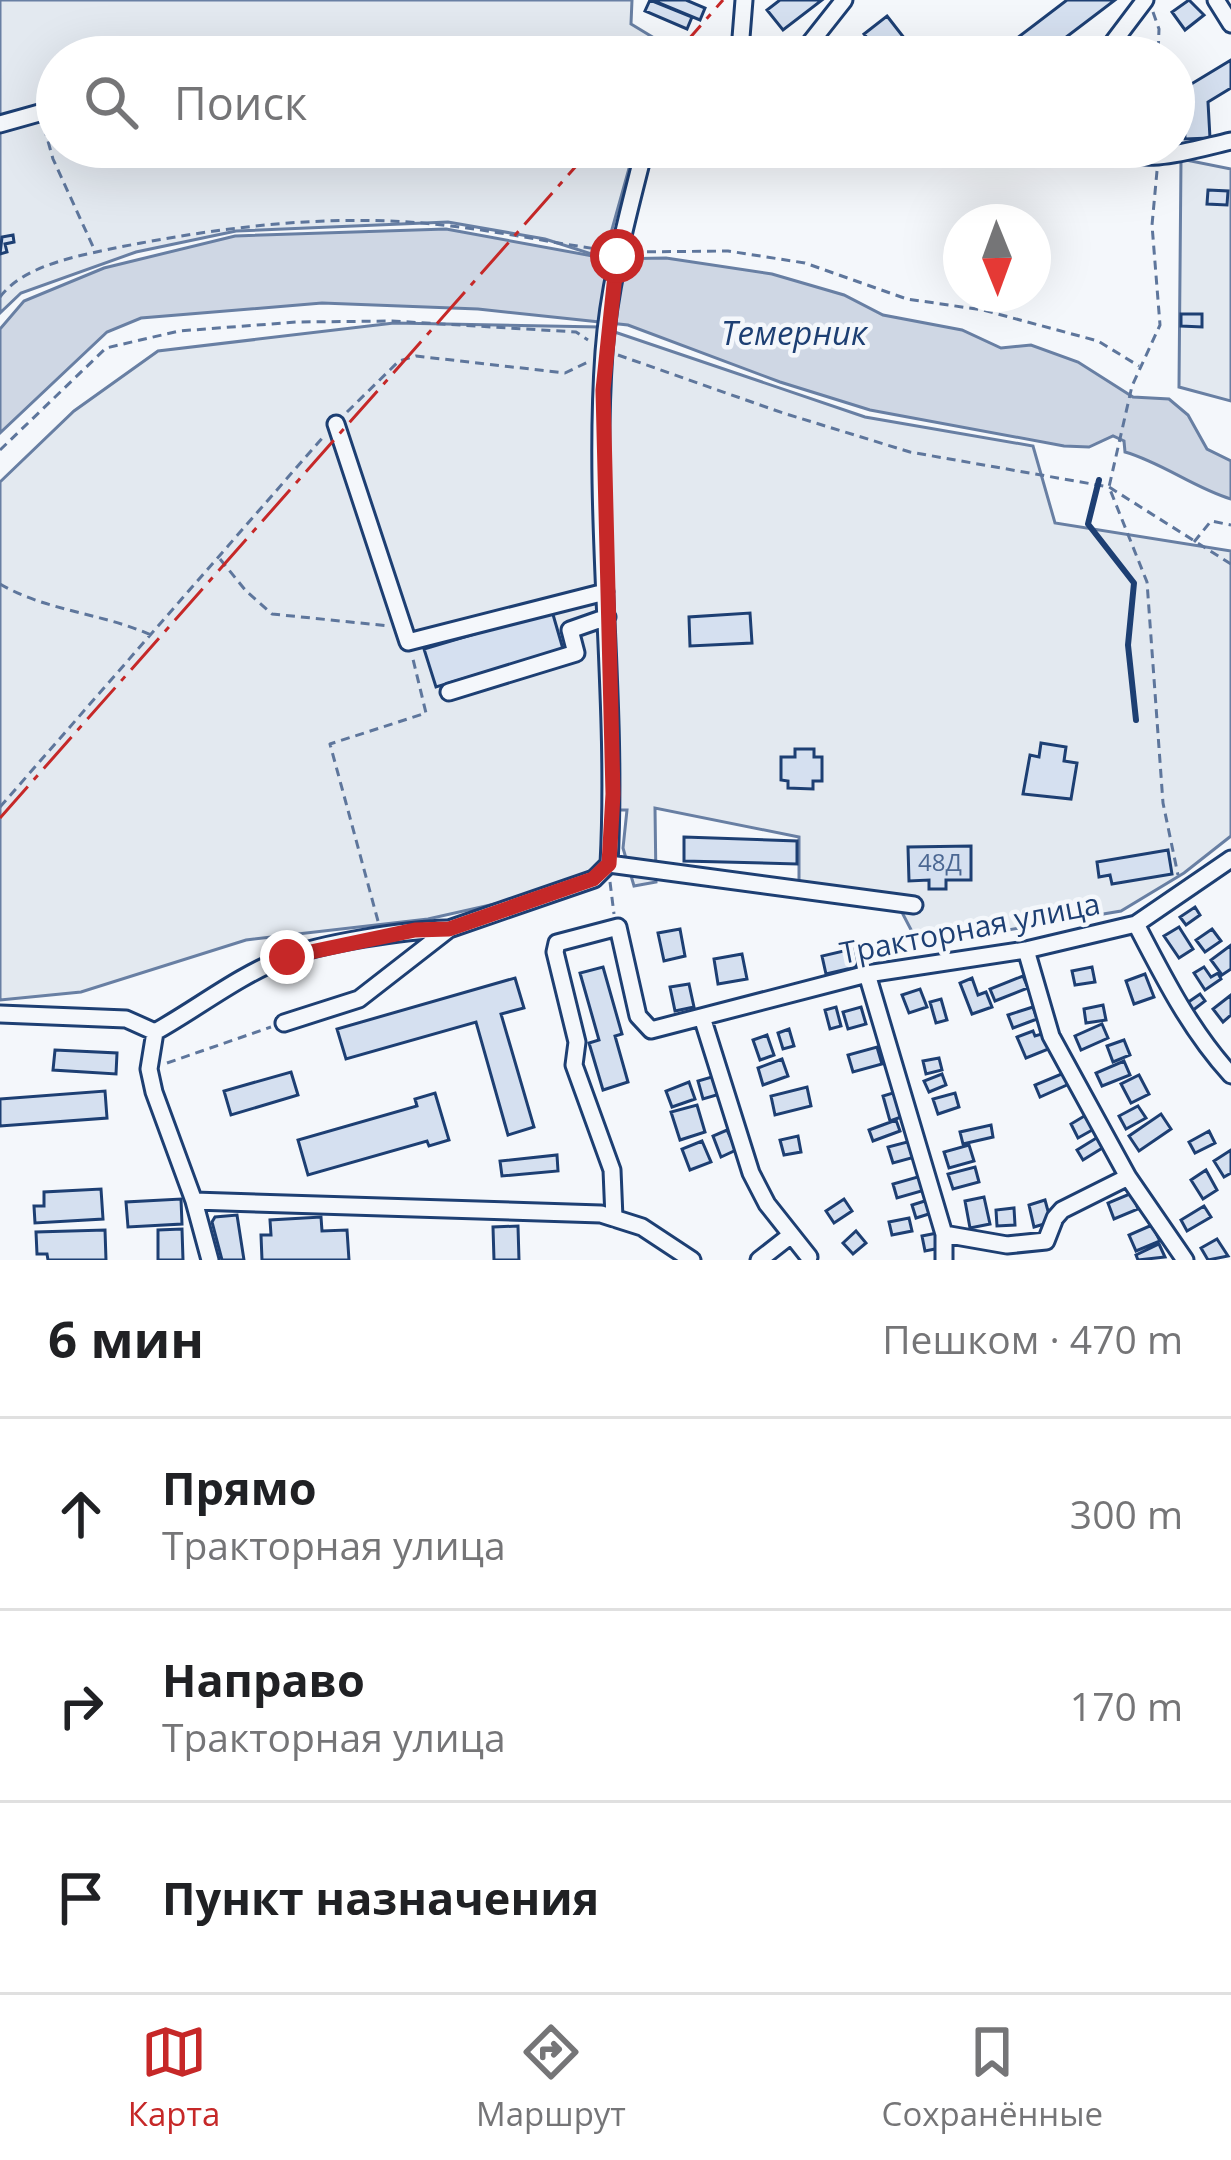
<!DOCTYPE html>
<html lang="ru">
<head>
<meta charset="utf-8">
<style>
	:root { --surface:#fff; --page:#f6f6f6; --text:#202124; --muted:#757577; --line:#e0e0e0; --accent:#c62828 }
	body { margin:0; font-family:"Open Sans",sans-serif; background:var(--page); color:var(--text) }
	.compass { position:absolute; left:943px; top:204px; width:108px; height:108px; border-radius:50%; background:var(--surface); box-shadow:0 12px 48px #0002; rotate:179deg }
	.stop { position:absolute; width:36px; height:36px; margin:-27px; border:9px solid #c62828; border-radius:50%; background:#fff }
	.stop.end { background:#c62828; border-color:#fff; box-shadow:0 3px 12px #0008 }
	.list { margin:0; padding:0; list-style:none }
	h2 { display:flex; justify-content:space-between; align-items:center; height:156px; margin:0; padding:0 48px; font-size:51px }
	h2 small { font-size:39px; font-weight:400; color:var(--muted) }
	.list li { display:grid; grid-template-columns:78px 1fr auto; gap:36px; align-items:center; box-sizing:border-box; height:192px; padding:0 48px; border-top:3px solid var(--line) }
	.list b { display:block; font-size:45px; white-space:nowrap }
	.list p { margin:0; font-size:39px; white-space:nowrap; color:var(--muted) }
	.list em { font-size:39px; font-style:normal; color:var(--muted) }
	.icon { flex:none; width:66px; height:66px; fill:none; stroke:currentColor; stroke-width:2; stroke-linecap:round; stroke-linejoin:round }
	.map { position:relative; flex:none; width:1231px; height:1260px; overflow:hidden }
	.search { position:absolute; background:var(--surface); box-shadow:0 12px 48px #0002; left:36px; right:36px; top:36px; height:132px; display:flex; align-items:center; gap:30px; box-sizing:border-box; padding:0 42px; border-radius:66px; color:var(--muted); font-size:45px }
	.sheet { height:732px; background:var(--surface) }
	nav { display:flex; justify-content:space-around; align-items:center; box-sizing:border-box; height:168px; border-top:3px solid var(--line); background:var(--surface); font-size:33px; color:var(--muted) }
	nav a { display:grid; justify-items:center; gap:6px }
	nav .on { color:var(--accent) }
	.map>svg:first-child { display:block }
	.green { fill:#e3e9f0; stroke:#687fa3; stroke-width:3 }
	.water { fill:#cfd7e4; stroke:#687fa3; stroke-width:3 }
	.building { fill:#d5e0f0; stroke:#1d3f73; stroke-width:3 }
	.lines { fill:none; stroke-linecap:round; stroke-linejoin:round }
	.minor-casing { stroke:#1d3f73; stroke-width:21 }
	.path { stroke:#5e769c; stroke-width:3; stroke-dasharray:9 6; stroke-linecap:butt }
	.minor { stroke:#f4f7fb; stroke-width:15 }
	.wall { stroke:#1d3f73; stroke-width:6 }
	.power { stroke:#c62828; stroke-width:3; stroke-dasharray:42 9 6 9; stroke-linecap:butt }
	.route { stroke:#c62828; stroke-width:15 }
	.labels { text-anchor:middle; stroke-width:9; stroke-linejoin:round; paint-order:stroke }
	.number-label { font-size:24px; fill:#4b6792 }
	.street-label { font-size:30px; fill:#1d3f73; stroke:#f4f7fb }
	.water-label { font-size:33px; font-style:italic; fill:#1d3f73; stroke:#f4f7fb }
</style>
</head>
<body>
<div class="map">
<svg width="1231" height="1260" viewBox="0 0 1231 1260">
	<rect width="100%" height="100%" fill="#f4f7fb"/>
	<!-- green -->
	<path class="green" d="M 0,0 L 632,0 L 631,24 L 664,44 L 661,57 L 57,57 L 57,147 L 635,147 L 604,258 L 545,239 L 448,222 L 236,231 L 136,252 L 21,293 L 0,313 Z
		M 1181,159 L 1231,169 L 1231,401 L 1179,387 Z
		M 394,323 L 600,327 L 865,417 L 1033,446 L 1055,523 L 1231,551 L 1231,836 L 1184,873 L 1121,911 L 919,945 L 894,897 L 799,882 L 799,837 L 655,808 L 656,882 L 634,886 L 623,848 L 627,810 L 606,810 L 601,863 L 573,882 L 521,898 L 428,919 L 246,940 L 81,992 L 0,1000 L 0,482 L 74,411 L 158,351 Z"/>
	<!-- water -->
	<path class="water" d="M 446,229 L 609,259 L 666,258 L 772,274 L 844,295 L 883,315 L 962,330 L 1001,348 L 1031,345 L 1078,362 L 1133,397 L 1169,399 L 1188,415 L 1207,449 L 1231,461 L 1231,499 C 1194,488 1163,463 1125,452 L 1124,441 L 1113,436 L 1089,447 L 1064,446 L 870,410 L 780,382 L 628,325 L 478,309 L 322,303 L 141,318 L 107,332 L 0,433 L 0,329 L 24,301 L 104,268 L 235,236 Z"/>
	<!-- building -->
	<path class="building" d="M 650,0 L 692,17 L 687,29 L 645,11 Z
		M 652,0 L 686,0 L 705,8 L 700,20 Z
		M 780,0 L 822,0 L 783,30 L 767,10 Z
		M 1067,0 L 1115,0 L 1040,57 L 992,57 Z
		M 1189,0 L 1204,15 L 1185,30 L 1172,12 Z
		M 887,16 L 919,57 L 882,57 L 864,34 Z
		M 1231,60 L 1231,88 L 1208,102 L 1210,138 L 1185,139 L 1183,89 Z
		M 1208,190 L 1228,191 L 1227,205 L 1207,204 Z
		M 13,235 L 14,242 L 5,244 L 7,252 L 0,254 L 2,237 Z
		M 1181,314 L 1202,314 L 1202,327 L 1181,326 Z
		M 552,611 L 563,649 L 436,687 L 424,649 Z
		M 750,613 L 752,643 L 690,646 L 689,617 Z
		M 1041,743 L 1066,747 L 1064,761 L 1077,763 L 1071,799 L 1023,794 L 1030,755 L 1039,757 Z
		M 795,749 L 814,749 L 814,757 L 822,757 L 822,781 L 813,781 L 813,789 L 788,788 L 788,781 L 781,780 L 781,757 L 795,757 Z
		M 684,837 L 797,841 L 797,864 L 684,861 Z
		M 971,846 L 971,880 L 946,880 L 946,889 L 929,889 L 929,880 L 909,881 L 908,847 Z
		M 1168,850 L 1172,874 L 1112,884 L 1110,875 L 1099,877 L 1097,862 Z
		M 1195,907 L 1200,915 L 1186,925 L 1180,917 Z
		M 1179,927 L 1193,949 L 1179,958 L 1164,936 Z
		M 680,929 L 685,956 L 664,961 L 658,933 Z
		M 1212,929 L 1221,941 L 1205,952 L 1196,940 Z
		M 1231,945 L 1231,969 L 1222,975 L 1211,960 Z
		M 852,949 L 856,967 L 826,974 L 822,956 Z
		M 742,954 L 747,979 L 718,984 L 714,959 Z
		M 603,967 L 622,1034 L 615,1036 L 628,1082 L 603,1090 L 589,1043 L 599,1040 L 580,973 Z
		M 1092,967 L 1095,982 L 1075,985 L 1072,971 Z
		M 1204,967 L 1211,977 L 1218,973 L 1221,979 L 1205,990 L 1194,973 Z
		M 1145,974 L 1154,997 L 1134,1004 L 1126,981 Z
		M 1023,976 L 1028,988 L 995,1001 L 990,989 Z
		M 515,978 L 524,1008 L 501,1014 L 534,1127 L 508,1135 L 476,1022 L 346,1059 L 337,1029 Z
		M 972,978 L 978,995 L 986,992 L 992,1007 L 972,1014 L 960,983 Z
		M 689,984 L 694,1007 L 675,1011 L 670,987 Z
		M 920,989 L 927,1007 L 909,1013 L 902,995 Z
		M 1200,994 L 1205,1001 L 1192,1011 L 1187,1003 Z
		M 1231,995 L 1231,1015 L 1223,1022 L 1213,1009 Z
		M 941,999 L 947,1020 L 936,1023 L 930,1002 Z
		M 1103,1005 L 1106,1020 L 1086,1023 L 1084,1009 Z
		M 836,1007 L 841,1026 L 830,1029 L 825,1010 Z
		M 861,1007 L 866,1024 L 848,1029 L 843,1012 Z
		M 1033,1007 L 1037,1019 L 1013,1028 L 1008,1015 Z
		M 1102,1024 L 1108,1038 L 1081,1050 L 1075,1036 Z
		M 789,1029 L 794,1046 L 783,1049 L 778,1033 Z
		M 1033,1031 L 1035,1036 L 1045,1033 L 1051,1048 L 1026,1058 L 1017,1037 Z
		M 767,1035 L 774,1055 L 760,1060 L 753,1040 Z
		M 1124,1040 L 1130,1055 L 1113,1062 L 1107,1046 Z
		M 877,1047 L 882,1064 L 853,1072 L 848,1055 Z
		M 55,1050 L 117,1053 L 116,1074 L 53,1070 Z
		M 939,1058 L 942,1070 L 926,1074 L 923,1061 Z
		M 782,1059 L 788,1076 L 763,1085 L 758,1068 Z
		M 1124,1061 L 1130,1075 L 1102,1086 L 1096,1073 Z
		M 291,1072 L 298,1095 L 231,1115 L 224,1091 Z
		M 1064,1073 L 1069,1084 L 1040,1097 L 1035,1085 Z
		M 942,1074 L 946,1085 L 929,1092 L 924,1081 Z
		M 1139,1075 L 1149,1094 L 1131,1103 L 1121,1084 Z
		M 715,1076 L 720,1094 L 703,1099 L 698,1081 Z
		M 689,1082 L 695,1099 L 672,1107 L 666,1091 Z
		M 807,1087 L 811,1106 L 775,1115 L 771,1096 Z
		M 105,1091 L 107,1118 L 0,1126 L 0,1099 Z
		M 896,1092 L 904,1116 L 890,1121 L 883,1096 Z
		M 435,1093 L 449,1140 L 429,1146 L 427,1141 L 308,1175 L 298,1140 L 417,1106 L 415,1099 Z
		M 955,1093 L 959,1107 L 938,1114 L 933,1099 Z
		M 697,1105 L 705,1132 L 680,1140 L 671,1112 Z
		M 1138,1106 L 1146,1118 L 1126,1129 L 1119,1116 Z
		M 1161,1114 L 1171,1129 L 1139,1151 L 1129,1136 Z
		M 1086,1115 L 1094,1129 L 1078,1138 L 1071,1124 Z
		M 896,1120 L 900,1131 L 873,1141 L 869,1130 Z
		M 991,1125 L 993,1137 L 963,1144 L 960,1132 Z
		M 727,1130 L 736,1150 L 721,1157 L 713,1136 Z
		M 1209,1131 L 1215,1143 L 1195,1153 L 1189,1142 Z
		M 798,1136 L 801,1152 L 784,1155 L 780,1140 Z
		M 1098,1137 L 1104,1147 L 1083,1160 L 1077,1150 Z
		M 702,1141 L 711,1162 L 690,1170 L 682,1149 Z
		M 911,1141 L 915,1157 L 893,1163 L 888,1147 Z
		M 969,1145 L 974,1161 L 949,1168 L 944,1152 Z
		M 1231,1150 L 1231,1173 L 1224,1177 L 1214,1161 Z
		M 557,1155 L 558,1171 L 502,1176 L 500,1161 Z
		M 975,1167 L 979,1182 L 953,1189 L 948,1174 Z
		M 1206,1170 L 1217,1190 L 1203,1199 L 1191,1180 Z
		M 921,1176 L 925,1190 L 897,1198 L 893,1184 Z
		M 101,1189 L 103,1219 L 35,1223 L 34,1206 L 44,1206 L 44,1192 Z
		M 1132,1193 L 1138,1209 L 1114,1219 L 1108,1203 Z
		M 984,1197 L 990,1224 L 970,1228 L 965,1201 Z
		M 181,1199 L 182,1224 L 128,1227 L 126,1202 Z
		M 844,1199 L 852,1211 L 834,1223 L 826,1211 Z
		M 928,1200 L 932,1213 L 916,1218 L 912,1205 Z
		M 1045,1200 L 1051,1222 L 1034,1227 L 1029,1205 Z
		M 1204,1206 L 1211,1217 L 1187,1231 L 1181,1220 Z
		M 1014,1208 L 1015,1225 L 997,1226 L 996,1210 Z
		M 237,1215 L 244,1260 L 222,1260 L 212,1222 L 215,1217 Z
		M 321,1217 L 322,1231 L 347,1230 L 349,1260 L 262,1260 L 261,1235 L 271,1235 L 270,1220 Z
		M 909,1218 L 912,1231 L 892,1235 L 889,1222 Z
		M 1152,1225 L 1160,1241 L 1136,1251 L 1129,1235 Z
		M 518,1226 L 519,1260 L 494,1260 L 493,1227 Z
		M 182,1229 L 183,1260 L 158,1260 L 158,1230 Z
		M 105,1230 L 106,1260 L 48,1260 L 47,1254 L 37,1254 L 36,1232 Z
		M 856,1231 L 866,1243 L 853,1254 L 843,1243 Z
		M 937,1233 L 940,1248 L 925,1251 L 922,1236 Z
		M 1217,1239 L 1228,1256 L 1208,1260 L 1201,1248 Z
		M 1159,1244 L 1165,1257 L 1138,1260 L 1136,1255 Z"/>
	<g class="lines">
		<!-- minor casing -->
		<g class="minor-casing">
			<path id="minor" d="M 744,0 L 740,50 L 756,57
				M 1216,0 L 1231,24
				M 705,57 L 740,50
				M 799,57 L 844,0
				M 1102,57 L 1145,0
				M 0,124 L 57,108
				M 1107,147 C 1145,167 1191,150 1231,141
				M 336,424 L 408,642 L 605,592
				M 449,692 L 576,653 L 570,630 L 607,617
				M 609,864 L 914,905
				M 1136,924 C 1164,978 1190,1030 1231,1075
				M 1026,950 L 1051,1036 L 1128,1177 L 1185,1260
				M 867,974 L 944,1234 L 944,1260
				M 0,1014 L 126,1019 L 155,1032
				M 702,1017 L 751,1173 L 767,1204 L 809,1257
				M 284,1023 L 359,999 L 449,929 L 594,879 L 609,864 C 618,694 592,520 604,352 C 609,282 628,215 645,147
				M 155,1032 C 198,1008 238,976 284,958 C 322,943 405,930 447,929
				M 155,1032 L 149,1069 L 154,1092 L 194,1201 L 210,1260
				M 194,1201 L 601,1214 L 642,1227 L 692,1260
				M 614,1218 L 612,1170 L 574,1065 L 577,1042 L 555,952 L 557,943 L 618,927 L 638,1016 L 651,1030 L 867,974 L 1026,950 L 1136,924 L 1231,859
				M 944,1234 L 1007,1245 L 1046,1241 L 1055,1218 L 1062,1210 L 1128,1177
				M 759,1260 L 791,1235"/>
		</g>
		<!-- path -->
		<path class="path" d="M 1153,12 L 1159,29 L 1158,57
			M 44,127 L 53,159 L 95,251
			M 1157,171 L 1152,225 L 1160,325 L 1132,386 L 1109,487 L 1147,582 L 1163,803 L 1178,875
			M 632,252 L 728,251 L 805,263 L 907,299 L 983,310 L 1098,341 L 1139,366
			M 0,297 C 24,265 78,256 115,248 C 226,226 339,212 451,226 C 502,232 553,243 604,250
			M 618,355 L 783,413 L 910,452 L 1109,487 L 1231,564
			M 347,412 L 399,361 L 416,356 L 565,373 L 588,362
			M 0,450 L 106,348 L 179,331 L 297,322 L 392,321 L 576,332 L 588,340
			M 1194,542 L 1211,521 L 1231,525
			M 220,559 L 246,591 L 272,614 L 390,626
			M 0,584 C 46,611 102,613 151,635
			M 0,807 L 324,436
			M 610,882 L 614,914
			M 378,921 L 330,744 L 426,713 L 412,655
			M 167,1063 L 271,1027"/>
		<!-- minor -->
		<use href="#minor" class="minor"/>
		<!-- wall -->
		<path class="wall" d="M 1099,480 L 1088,524 L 1134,583 L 1128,645 L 1136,720"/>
		<!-- power -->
		<path class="power" d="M 673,57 L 723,0
			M 0,818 L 593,147"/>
	</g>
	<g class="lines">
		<!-- route -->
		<path class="route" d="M 287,957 L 415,930 L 449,929 L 593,879 L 609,864 L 613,794 L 603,390 L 617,256"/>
	</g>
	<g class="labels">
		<!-- number labels -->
		<g class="number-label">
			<text x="940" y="871">48Д</text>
		</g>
		<!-- street labels -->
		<g class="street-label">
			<text transform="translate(970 929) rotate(-11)" y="10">Тракторная улица</text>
		</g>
		<!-- water labels -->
		<g class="water-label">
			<text x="794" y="345">Темерник</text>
		</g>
	</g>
</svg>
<svg class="compass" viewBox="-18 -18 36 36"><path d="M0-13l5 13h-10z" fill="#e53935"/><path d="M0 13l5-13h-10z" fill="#757577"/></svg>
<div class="stop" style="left:617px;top:256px"></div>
<div class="stop end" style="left:287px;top:957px"></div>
<div class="search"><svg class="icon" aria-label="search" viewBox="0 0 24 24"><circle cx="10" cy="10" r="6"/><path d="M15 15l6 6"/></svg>Поиск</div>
</div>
<section class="sheet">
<h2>6 мин<small>Пешком · 470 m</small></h2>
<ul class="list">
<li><svg class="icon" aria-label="ahead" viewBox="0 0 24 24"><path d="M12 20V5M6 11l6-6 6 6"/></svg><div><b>Прямо</b><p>Тракторная улица</p></div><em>300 m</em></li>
<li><svg class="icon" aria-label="right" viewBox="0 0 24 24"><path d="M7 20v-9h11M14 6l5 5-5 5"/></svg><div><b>Направо</b><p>Тракторная улица</p></div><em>170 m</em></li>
<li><svg class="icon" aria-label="arrive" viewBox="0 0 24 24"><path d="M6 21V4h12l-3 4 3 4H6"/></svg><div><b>Пункт назначения</b></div></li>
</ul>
</section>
<nav>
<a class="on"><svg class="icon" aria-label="map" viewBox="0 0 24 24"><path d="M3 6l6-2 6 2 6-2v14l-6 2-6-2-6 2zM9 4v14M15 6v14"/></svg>Карта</a>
<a><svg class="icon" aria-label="directions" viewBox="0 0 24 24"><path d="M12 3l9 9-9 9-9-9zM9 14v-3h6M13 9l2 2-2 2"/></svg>Маршрут</a>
<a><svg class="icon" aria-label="saved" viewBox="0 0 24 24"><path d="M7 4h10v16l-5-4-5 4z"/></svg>Сохранённые</a>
</nav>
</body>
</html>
